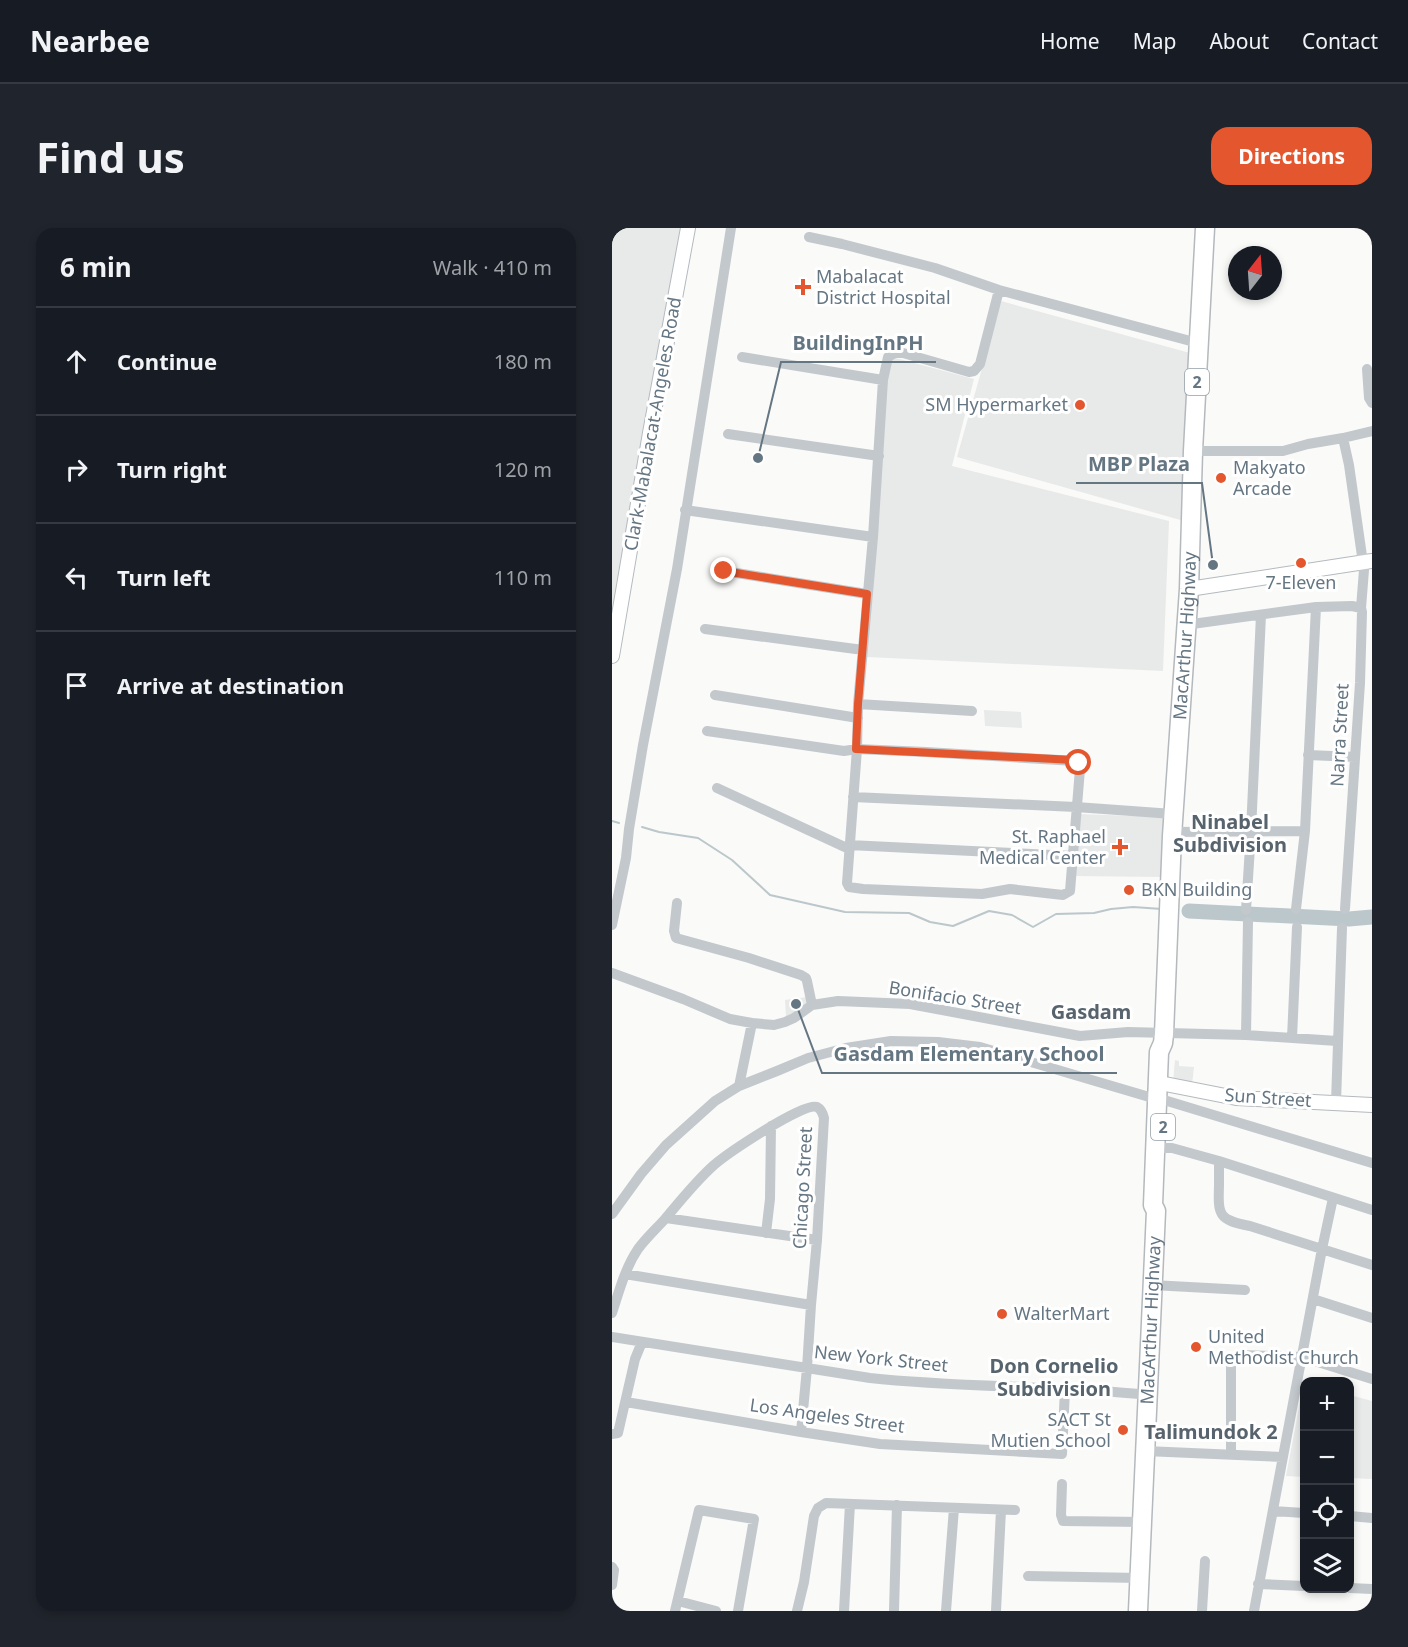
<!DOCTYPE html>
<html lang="en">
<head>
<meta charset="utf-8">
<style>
	:root { --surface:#171b24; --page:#20242c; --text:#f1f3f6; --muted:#9ea1a6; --line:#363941; --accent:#e4572e }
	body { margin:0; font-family:"Noto Sans",sans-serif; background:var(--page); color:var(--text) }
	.controls { position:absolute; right:18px; bottom:18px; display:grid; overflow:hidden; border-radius:12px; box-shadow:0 3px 9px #0003 }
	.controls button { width:54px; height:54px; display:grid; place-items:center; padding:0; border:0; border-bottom:2px solid var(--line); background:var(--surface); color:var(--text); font:30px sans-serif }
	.compass { position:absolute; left:616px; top:18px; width:54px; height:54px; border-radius:50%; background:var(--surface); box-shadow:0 3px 9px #0003; rotate:17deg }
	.stop { position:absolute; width:18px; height:18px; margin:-14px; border:4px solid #e4572e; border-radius:50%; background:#fff }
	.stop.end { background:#e4572e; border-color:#fff; box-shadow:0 2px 6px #0008 }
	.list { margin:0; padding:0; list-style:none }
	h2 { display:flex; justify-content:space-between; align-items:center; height:78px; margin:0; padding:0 24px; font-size:26px }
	h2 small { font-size:20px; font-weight:400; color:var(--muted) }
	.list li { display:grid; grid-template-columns:39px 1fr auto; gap:18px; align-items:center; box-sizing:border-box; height:108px; padding:0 24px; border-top:2px solid var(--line) }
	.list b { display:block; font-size:22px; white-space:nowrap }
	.list em { font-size:20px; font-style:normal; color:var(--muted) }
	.icon { flex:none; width:33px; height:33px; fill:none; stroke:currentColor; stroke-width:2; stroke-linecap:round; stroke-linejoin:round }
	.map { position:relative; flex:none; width:760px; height:1383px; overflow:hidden; border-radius:18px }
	header { display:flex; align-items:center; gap:36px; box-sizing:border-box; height:84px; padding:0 30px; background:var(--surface); border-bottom:2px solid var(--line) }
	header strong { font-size:28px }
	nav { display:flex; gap:33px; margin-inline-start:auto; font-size:21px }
	.intro { display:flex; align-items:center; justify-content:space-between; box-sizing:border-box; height:144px; padding:0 36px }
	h1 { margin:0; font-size:42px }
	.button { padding:15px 27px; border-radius:18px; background:var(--accent); color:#fff; font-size:21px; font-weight:700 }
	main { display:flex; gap:36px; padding:0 36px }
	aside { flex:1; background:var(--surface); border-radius:18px; box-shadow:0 3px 9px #0003 }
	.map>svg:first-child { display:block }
	.built { fill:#e8e9e9 }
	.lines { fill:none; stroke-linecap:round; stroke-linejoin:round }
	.stream { stroke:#bbc7cb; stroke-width:2 }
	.river { stroke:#bbc7cb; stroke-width:15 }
	.secondary-casing { stroke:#b3babf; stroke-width:16 }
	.highway-casing { stroke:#b4b9bd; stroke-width:21 }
	.street { stroke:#c3c8cc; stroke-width:10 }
	.secondary { stroke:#fff; stroke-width:14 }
	.highway { stroke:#fff; stroke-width:18 }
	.route { stroke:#e4572e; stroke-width:8 }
	.poi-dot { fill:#e4572e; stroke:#fff; stroke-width:2 }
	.labels { text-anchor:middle; stroke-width:6; stroke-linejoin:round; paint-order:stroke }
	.shield { fill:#fff; stroke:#939fa8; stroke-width:1.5 }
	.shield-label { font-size:16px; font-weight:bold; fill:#657683 }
	.poi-label { font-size:18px; fill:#657683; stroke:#fff; text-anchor:start }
	.street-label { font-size:18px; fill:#657683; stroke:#fff }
	.neighbourhood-label { font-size:20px; font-weight:bold; fill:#57646e; stroke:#fff }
	.leader { fill:none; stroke:#657683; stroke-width:2 }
	.callout-dot { fill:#657683; stroke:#fff; stroke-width:2 }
	.callout-label { font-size:20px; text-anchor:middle; font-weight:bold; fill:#657683; stroke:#fff; stroke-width:6; stroke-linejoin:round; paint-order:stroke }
</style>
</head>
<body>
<header>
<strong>Nearbee</strong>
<nav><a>Home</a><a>Map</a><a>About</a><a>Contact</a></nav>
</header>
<div class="intro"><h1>Find us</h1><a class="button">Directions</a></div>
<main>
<aside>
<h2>6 min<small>Walk · 410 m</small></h2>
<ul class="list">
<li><svg class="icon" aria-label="ahead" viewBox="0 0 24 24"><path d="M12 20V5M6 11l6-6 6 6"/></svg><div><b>Continue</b></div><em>180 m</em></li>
<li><svg class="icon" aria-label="right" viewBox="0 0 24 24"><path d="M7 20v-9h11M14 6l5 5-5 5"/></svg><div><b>Turn right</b></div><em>120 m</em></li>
<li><svg class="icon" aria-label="left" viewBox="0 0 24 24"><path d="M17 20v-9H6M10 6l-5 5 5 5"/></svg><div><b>Turn left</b></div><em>110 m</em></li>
<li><svg class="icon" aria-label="arrive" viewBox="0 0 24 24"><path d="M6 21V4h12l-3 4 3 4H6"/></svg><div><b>Arrive at destination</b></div></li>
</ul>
</aside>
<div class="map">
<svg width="760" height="1383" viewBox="0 0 760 1383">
	<rect width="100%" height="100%" fill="#fafaf8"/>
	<!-- built -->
	<path class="built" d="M 0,0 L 71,0 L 0,392 Z
		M 389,73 L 578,125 L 572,293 L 345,229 Z
		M 280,129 L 362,151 L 340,238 L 557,293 L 551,443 L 255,429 L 276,135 Z
		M 372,482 L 409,484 L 410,500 L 373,498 Z
		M 466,586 L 553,589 L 551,649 L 463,648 Z
		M 195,769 L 196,780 L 174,790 L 173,772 Z
		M 563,832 L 567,833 L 567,838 L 582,839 L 580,857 L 561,855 Z
		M 692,1153 L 693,1153 L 692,1249 L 674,1248 Z
		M 738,1167 L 760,1173 L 760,1251 L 738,1250 Z"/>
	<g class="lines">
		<!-- stream -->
		<path class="stream" d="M 0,593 L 7,595
			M 30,599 L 47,604 L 86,610 L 120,632 L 158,667 L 233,684 L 297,685 L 318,694 L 341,698 L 377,683 L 400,687 L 421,699 L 444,686 L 482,685 L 499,681 L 521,679 L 550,681"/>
		<!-- river -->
		<path class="river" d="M 577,683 L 737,691 L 760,689"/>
		<!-- secondary casing -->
		<g class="secondary-casing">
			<path id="secondary" d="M 577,361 L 760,333
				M 0,428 L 38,205 L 76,0
				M 553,856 L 624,870 L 760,877"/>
		</g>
		<!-- highway casing -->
		<g class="highway-casing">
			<g id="highway">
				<path id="s1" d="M 526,1383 L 544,983 L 541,977 L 547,824 L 551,815 L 552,806 L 560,608 L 577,361 L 581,223 L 593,0"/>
			</g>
		</g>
		<!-- street -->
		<path class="street" d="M 197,9 L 230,16 L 323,40 L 387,62 L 586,115
			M 130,129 L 271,152
			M 755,141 L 757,170 L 760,175
			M 116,206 L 267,228
			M 731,210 L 760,203
			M 581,223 L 671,223 L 696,216 L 731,210 L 737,237 L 752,342 L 749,380 L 750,384 L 748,455 L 733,681
			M 73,282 L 261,309
			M 112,343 L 255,366
			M 573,397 L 704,379 L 740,378 L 749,380
			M 93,401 L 251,422
			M 103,467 L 246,490
			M 246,476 L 360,483
			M 95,503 L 232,523 L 245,521 L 314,524 L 464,533 L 467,535 L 468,541 L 458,663 L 451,667 L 398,661 L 370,666 L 251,661 L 237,659 L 235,655 L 245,521 L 246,476 L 261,309 L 271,152 L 276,129 L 283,125 L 291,125 L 357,144 L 362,143 L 368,136 L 387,62
			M 696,527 L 743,529
			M 105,560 L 237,621
			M 241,569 L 464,579 L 561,586
			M 560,604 L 693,603
			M 237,617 L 461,628
			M 65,675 L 62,703 L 64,710 L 137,730 L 189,747 L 194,750 L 195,753 L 200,777
			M 684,681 L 693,603 L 704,379
			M 634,682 L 639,603 L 649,387
			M 0,697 L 14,630 L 17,601 L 31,517 L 65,341 L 119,0
			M 0,745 L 71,771 L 118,791 L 140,795 L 162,797 L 173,794 L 182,790 L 200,777 L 226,773 L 298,776 L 468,808 L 516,804 L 634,807 L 725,813
			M 634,807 L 636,694
			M 680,810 L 685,699
			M 127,858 L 140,795
			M 552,872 L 760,935
			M 724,874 L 730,700
			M 550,920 L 560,920 L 607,933 L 760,982
			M 607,933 C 607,941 607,949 607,957 C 606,987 606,992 638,998 L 760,1037
			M 0,986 L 29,946 L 54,917 L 103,873 L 127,858 L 165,843 L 196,830 L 234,820 L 279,813 L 326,814 L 368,819 L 544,871
			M 54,990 L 205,1012
			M 154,1005 L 158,971 L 159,898
			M 13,1046 L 199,1077
			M 540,1057 L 633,1062
			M 701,1071 L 760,1090
			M 0,1085 C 7,1064 13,1040 26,1021 C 34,1010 44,1001 53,991 C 69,972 84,953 102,937 C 115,926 191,874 205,879 C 209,881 211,886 212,890 L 205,1012 L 199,1077 L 195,1140 L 189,1204
			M 0,1109 L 258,1150 C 350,1160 444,1157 536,1167
			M 14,1174 L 189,1204 L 268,1216 L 450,1226 L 453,1161
			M 0,1206 L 6,1205 L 23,1131 L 30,1114
			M 533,1223 L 671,1229
			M 619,1227 L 619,1137 C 620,1131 622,1129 627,1127 L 690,1129 L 760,1151
			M 450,1256 L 449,1287 L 451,1293 L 531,1294
			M 661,1283 L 692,1285
			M 738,1288 L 760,1290
			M 0,1339 L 2,1342 L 0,1357
			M 416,1348 L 528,1350
			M 646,1356 L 692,1358
			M 738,1360 L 760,1361
			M 66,1373 L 104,1383
			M 63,1383 L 87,1282 L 142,1291 L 126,1383
			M 185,1383 L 192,1354 L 202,1288 L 206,1280 L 214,1275 L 403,1282
			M 232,1383 L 238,1276
			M 282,1383 L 285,1277
			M 334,1383 L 342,1280
			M 384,1383 L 389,1282
			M 590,1383 L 593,1333
			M 642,1383 L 710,1021 L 721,970"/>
		<!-- secondary -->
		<use href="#secondary" class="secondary"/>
		<!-- highway -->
		<use href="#highway" class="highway"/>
	</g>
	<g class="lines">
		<!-- route -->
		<path class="route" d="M 112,343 L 255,366 L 246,476 L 244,521 L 462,532 L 467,535"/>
	</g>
	<!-- markers -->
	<g class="poi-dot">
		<path d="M188 50h6v6h6v6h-6v6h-6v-6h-6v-6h6z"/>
		<circle cx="468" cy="177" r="6"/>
		<circle cx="609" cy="250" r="6"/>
		<circle cx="689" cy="335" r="6"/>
		<path d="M505 610h6v6h6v6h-6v6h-6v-6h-6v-6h6z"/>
		<circle cx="517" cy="662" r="6"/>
		<circle cx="390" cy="1086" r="6"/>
		<circle cx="584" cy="1119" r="6"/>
		<circle cx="511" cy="1202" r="6"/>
	</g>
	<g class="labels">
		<!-- shield labels -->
		<g class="shield">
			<rect x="573" y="141" width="24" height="26" rx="4.5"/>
			<rect x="539" y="886" width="24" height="26" rx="4.5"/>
		</g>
		<g class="shield-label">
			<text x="585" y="160">2</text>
			<text x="551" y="905">2</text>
		</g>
		<!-- poi labels -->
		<g class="poi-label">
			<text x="204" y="55">Mabalacat<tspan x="204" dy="21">District Hospital</tspan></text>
			<text x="456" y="183" text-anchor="end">SM Hypermarket</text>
			<text x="621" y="246">Makyato<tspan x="621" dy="21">Arcade</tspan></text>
			<text x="689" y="361" text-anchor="middle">7-Eleven</text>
			<text x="494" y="615" text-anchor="end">St. Raphael<tspan x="494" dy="21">Medical Center</tspan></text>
			<text x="529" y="668">BKN Building</text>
			<text x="402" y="1092">WalterMart</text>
			<text x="596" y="1115">United<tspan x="596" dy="21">Methodist Church</tspan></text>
			<text x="499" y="1198" text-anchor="end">SACT St<tspan x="499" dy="21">Mutien School</tspan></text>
		</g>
		<!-- street labels -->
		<g class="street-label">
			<text transform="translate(41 196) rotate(-80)" y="6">Clark-Mabalacat-Angeles Road</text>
			<text dy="6" stroke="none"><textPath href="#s1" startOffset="978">MacArthur Highway</textPath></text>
			<text transform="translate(728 507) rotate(-87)" y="6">Narra Street</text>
			<text transform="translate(343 770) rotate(9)" y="6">Bonifacio Street</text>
			<text transform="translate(656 870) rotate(4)" y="6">Sun Street</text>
			<text transform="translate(191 960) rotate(-87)" y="6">Chicago Street</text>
			<text dy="6" stroke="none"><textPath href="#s1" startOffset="291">MacArthur Highway</textPath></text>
			<text transform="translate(269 1131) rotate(6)" y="6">New York Street</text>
			<text transform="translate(215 1188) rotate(8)" y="6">Los Angeles Street</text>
		</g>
		<!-- neighbourhood labels -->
		<g class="neighbourhood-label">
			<text x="618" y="601">Ninabel<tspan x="618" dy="23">Subdivision</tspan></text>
			<text x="479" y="791">Gasdam</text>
			<text x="442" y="1145">Don Cornelio<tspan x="442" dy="23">Subdivision</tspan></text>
			<text x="599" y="1211">Talimundok 2</text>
		</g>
	</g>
	<!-- callouts -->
	<path class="leader" d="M146 230L169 134H324M601 337L590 255H464M184 776L210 845H505"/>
	<g class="callout-dot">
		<circle cx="146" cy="230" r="6"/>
		<circle cx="601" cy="337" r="6"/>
		<circle cx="184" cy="776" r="6"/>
	</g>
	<g class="callout-label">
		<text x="246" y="122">BuildingInPH</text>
		<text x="527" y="243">MBP Plaza</text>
		<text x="357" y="833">Gasdam Elementary School</text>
	</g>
</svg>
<div class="controls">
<button>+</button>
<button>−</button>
<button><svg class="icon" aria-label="locate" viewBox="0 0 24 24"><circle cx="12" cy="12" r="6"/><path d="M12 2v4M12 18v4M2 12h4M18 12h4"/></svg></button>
<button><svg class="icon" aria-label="layers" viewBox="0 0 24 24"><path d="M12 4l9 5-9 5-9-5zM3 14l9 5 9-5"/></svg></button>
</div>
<svg class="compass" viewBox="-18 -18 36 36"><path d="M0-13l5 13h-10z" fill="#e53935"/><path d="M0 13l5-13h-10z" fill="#9ea1a6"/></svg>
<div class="stop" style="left:467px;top:535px"></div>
<div class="stop end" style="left:112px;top:343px"></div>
</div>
</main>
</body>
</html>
